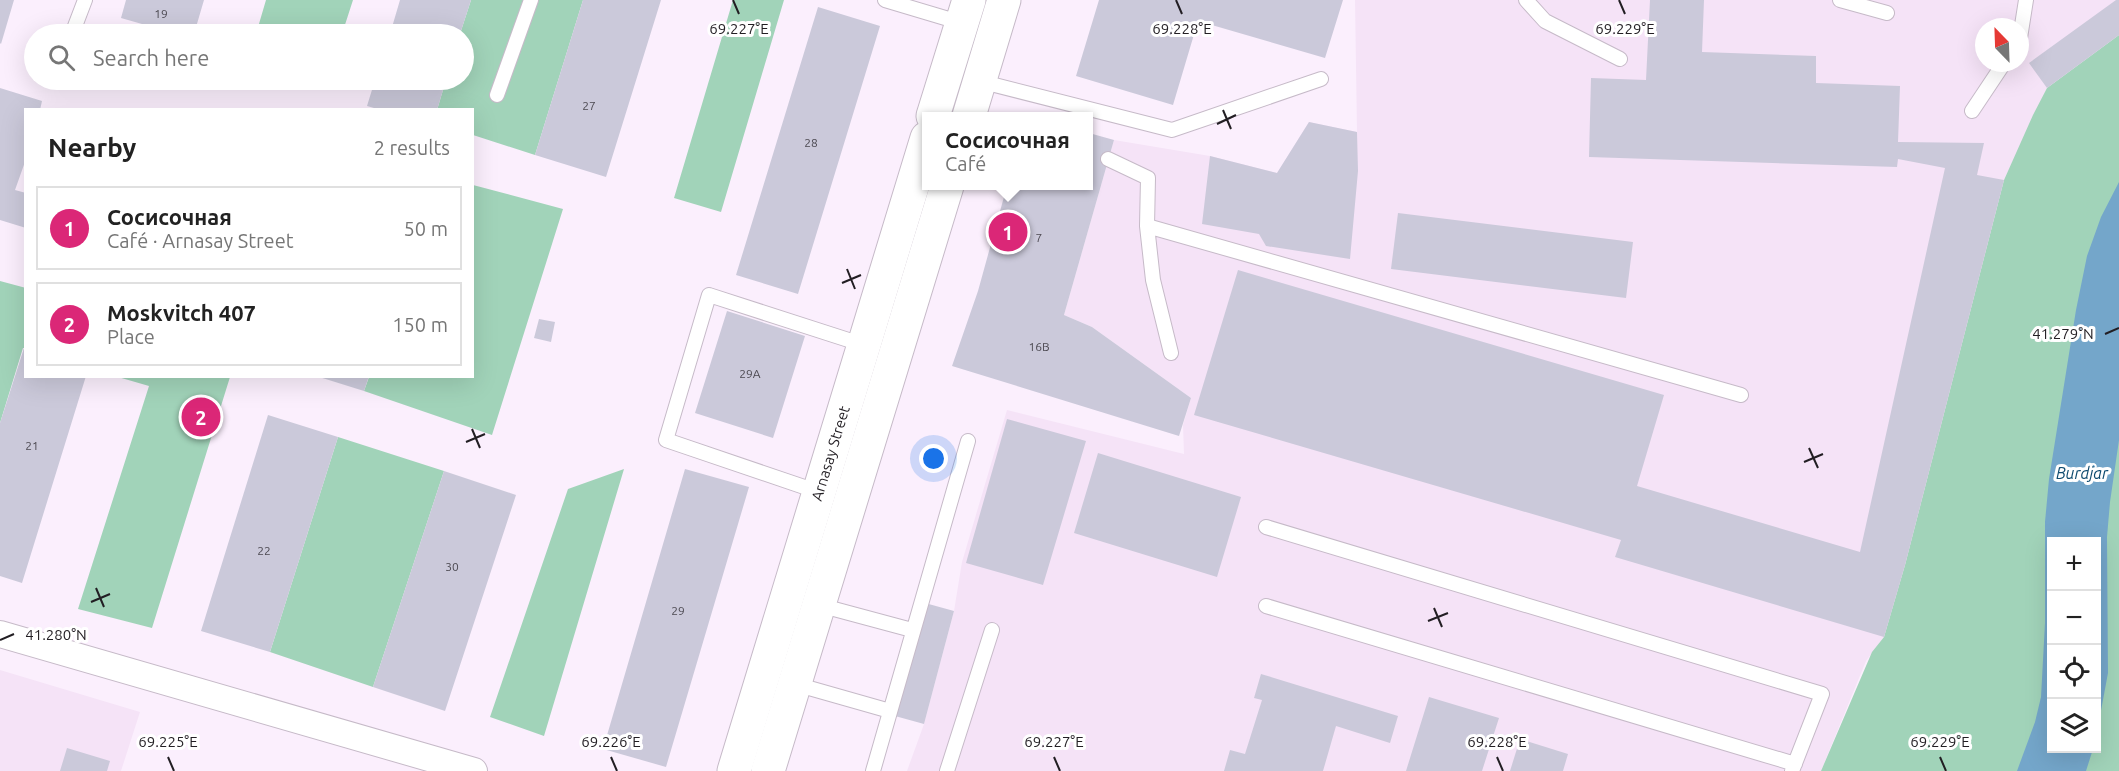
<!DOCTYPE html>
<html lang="en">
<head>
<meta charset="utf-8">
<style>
	:root { --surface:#fff; --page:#f2f2f2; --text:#222; --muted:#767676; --line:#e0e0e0; --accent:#db2777 }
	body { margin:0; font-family:Ubuntu,sans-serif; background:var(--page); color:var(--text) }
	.controls { position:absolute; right:18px; bottom:18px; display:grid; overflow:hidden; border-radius:0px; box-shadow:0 6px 24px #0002 }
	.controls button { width:54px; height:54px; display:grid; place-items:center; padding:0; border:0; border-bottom:2px solid var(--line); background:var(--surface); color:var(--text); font:30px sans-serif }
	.compass { position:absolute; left:1975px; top:18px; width:54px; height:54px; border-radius:50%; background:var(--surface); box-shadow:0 6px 24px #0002; rotate:337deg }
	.you { position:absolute; left:934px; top:459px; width:21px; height:21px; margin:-15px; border:4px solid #fff; border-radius:50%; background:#1a73e8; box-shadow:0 0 0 9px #1a73e833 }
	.badge { display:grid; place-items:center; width:39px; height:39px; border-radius:50%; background:var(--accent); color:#fff; font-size:20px; font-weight:700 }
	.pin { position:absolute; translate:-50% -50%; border:3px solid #fff; box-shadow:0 2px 6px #0006 }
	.popup { position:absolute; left:922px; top:112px; width:171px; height:78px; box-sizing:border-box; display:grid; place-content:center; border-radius:0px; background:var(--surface); filter:drop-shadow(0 2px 4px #0005); font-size:20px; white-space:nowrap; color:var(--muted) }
	.popup b { font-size:22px; color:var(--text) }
	.popup::after { content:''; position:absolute; left:50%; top:100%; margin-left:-12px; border:12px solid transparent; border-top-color:var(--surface) }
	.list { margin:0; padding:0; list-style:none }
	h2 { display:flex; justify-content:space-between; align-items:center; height:78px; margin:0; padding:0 24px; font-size:26px }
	h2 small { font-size:20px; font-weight:400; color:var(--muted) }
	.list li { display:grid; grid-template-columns:39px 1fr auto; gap:18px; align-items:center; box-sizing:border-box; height:84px; margin:0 12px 12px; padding:0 12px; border:2px solid var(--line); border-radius:0px }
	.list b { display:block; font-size:22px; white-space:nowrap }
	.list p { margin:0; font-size:20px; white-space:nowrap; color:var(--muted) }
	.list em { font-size:20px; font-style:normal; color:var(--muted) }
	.icon { flex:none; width:33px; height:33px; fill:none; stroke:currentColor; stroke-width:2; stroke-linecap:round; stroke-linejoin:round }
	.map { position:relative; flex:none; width:2119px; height:771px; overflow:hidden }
	.search { position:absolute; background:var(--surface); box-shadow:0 6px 24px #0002; left:24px; top:24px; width:450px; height:66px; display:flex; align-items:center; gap:15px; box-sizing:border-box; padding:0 21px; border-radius:33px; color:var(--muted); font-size:22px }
	.panel { position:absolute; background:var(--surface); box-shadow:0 6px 24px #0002; left:24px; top:108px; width:450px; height:270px; border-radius:0px }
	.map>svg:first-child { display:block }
	.built { fill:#f5e3f7; fill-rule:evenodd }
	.green { fill:#a1d3b9; fill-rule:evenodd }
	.water { fill:#74a6ca }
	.building { fill:#cbc9da }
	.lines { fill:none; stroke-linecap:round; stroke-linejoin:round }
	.lane-casing { stroke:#c6bac8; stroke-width:16 }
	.street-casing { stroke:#c6bac8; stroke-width:28 }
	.secondary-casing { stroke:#c6bac8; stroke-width:35 }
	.lane { stroke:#fff; stroke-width:14 }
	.street { stroke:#fff; stroke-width:26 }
	.secondary { stroke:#fff; stroke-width:33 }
	.ticks { fill:none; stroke:#221e23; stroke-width:2 }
	.labels { text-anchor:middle; stroke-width:6; stroke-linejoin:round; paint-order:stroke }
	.number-label { font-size:12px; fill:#4c4951 }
	.street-label { font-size:15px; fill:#221e23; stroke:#fff }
	.water-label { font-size:16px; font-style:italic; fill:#0e4b6f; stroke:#fff }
	.ticks-label { font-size:15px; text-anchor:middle; fill:#221e23; stroke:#fff; stroke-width:6; stroke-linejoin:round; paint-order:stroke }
</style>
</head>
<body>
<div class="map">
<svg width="2119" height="771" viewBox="0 0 2119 771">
	<rect width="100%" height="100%" fill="#fbeffd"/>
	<!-- built -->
	<path class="built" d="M 1355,0 L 2119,0 L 2119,35 L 2047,88 L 2004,180 L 1904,569 L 1884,637 L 1866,661 L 1821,771 L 907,771 L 924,724 L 954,611 L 962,562 L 1007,410 L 1184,454 L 1183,425 L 1191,398 L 1092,327 L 1064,315 L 1114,140 L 1210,156 L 1277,173 L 1309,122 L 1357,132 ZM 1984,27 L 2020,27 L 2020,63 L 1984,63 Z
		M 0,670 L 140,712 L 121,771 L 0,771 Z"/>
	<!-- green -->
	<path class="green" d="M 266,0 L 353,0 L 342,34 L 256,34 Z
		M 471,0 L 583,0 L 535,155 L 473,135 L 472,110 L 437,110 L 446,80 L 464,80 L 464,34 L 460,34 Z
		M 733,0 L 784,0 L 721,212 L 674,198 Z
		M 2119,35 L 2119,771 L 1821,771 L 1872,652 L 1884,637 L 1905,565 L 2004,180 L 2033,115 L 2047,88 ZM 2052,542 L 2096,542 L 2096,748 L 2052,748 Z
		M 473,185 L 563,209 L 492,435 L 364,391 L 369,377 L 472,376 Z
		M 0,281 L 26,288 L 25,348 L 23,348 L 0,423 Z
		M 118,377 L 230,377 L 152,628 L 78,609 L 149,386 Z
		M 338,437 L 444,471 L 373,687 L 270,652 Z
		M 624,469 L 544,736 L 490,717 L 568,489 Z"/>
	<!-- water -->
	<path class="water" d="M 2119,182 L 2119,440 L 2110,502 L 2107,537 L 2108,673 L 2097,732 L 2096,542 L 2052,542 L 2052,748 L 2093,749 L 2086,771 L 2017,771 L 2035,722 L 2041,697 L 2045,623 L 2045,522 L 2049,479 L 2076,310 L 2087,256 L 2101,217 Z"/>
	<!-- building -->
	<path class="building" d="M 0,0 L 14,0 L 1,44 L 0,43 Z
		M 126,0 L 204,0 L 194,34 L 177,34 L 121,18 Z
		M 400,0 L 471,0 L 460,34 L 390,34 Z
		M 583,0 L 661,0 L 606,177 L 535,155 Z
		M 1099,0 L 1343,0 L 1325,58 L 1198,21 L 1173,105 L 1076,76 Z
		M 1650,0 L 1704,0 L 1702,52 L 1816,56 L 1816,83 L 1900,86 L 1898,142 L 1984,143 L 1977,175 L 2004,180 L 1905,565 L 1884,637 L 1615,557 L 1621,540 L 1194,415 L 1238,270 L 1664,395 L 1637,486 L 1860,552 L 1945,168 L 1898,159 L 1897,167 L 1589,157 L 1591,78 L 1646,80 Z
		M 2116,0 L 2119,0 L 2119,35 L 2047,88 L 2029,63 Z
		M 818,7 L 880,26 L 798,294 L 736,275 Z
		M 375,80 L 446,80 L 437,110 L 381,110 L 367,106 Z
		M 0,88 L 42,101 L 40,110 L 26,110 L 26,159 L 15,190 L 26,193 L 26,228 L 0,220 Z
		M 1309,122 L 1357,132 L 1358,171 L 1350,259 L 1266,246 L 1259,234 L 1202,224 L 1210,156 L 1277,173 Z
		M 1089,133 L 1114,140 L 1064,315 L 1092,327 L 1191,398 L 1179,436 L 952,366 L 978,291 L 1007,186 L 1089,186 Z
		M 1398,213 L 1633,242 L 1626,298 L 1391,269 Z
		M 727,311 L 805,336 L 773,438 L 695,413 Z
		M 539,319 L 555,322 L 551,342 L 534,338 Z
		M 24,348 L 26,348 L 26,376 L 86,376 L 22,583 L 0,576 L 0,423 Z
		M 316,376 L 369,376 L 364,391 Z
		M 268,415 L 338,437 L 270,652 L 201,631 Z
		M 1007,419 L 1086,441 L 1043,585 L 966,563 Z
		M 1098,453 L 1241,497 L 1217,577 L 1074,533 Z
		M 685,469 L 749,487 L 666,767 L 603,749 Z
		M 444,471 L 516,495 L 445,711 L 373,687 Z
		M 925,603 L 954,611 L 924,724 L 895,716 Z
		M 1261,674 L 1398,716 L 1390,743 L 1336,726 L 1323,771 L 1224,771 L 1230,750 L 1245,754 L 1262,700 L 1254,698 Z
		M 1429,697 L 1499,718 L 1482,771 L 1406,771 Z
		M 1520,739 L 1568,754 L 1563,771 L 1510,771 Z
		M 67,748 L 110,761 L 107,771 L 60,771 Z"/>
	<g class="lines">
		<!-- lane casing -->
		<g class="lane-casing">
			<path id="lane" d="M 885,0 L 962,23
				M 1526,0 L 1545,21 L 1620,59
				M 1840,0 L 1887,13
				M 72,34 L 85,0
				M 2020,38 L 2026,0
				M 979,81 L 1172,130 L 1321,79
				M 497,95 L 531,0
				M 1972,111 L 2004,63
				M 1108,159 L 1148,178 L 1147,226 L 1153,280 L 1171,353
				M 1147,226 L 1741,395
				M 819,492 L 666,440 L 709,295 L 864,345
				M 1266,527 L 1822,694 L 1792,771
				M 819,605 L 912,630
				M 1266,606 L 1795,764
				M 795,684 L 890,711
				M 873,771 L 968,441
				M 947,771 L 992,630"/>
		</g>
		<!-- street casing -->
		<g class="street-casing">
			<path id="street" d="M 0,634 L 474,771"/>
		</g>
		<!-- secondary casing -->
		<g class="secondary-casing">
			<g id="secondary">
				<path d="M 933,116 L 969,0"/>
				<path d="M 969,116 L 1004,0"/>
				<path id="s1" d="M 734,771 L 927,138"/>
				<path d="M 768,771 L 947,186"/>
			</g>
		</g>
		<!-- lane -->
		<use href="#lane" class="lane"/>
		<!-- street -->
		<use href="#street" class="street"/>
		<!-- secondary -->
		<use href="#secondary" class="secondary"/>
	</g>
	<!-- ticks -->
	<path class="ticks" d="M 733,0 L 739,14M 1176,0 L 1182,14M 1619,0 L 1625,14M 1223,110 L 1231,129M 1217,124 L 1236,115M 847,269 L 855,289M 842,283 L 861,275M 2105,334 L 2119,328M 472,429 L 480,448M 466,442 L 485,434M 1809,448 L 1818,468M 1804,462 L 1823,454M 96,588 L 104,607M 91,602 L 110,594M 1434,608 L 1442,627M 1428,621 L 1448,613M 0,640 L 14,634M 168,757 L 174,771M 611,757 L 617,771M 1054,757 L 1060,771M 1497,757 L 1503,771M 1940,757 L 1946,771"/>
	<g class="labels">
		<!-- number labels -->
		<g class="number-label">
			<text x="161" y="18">19</text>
			<text x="589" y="110">27</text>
			<text x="811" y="147">28</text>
			<text x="1039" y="242">7</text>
			<text x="1039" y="351">16В</text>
			<text x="750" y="378">29A</text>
			<text x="32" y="450">21</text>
			<text x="264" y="555">22</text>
			<text x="452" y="571">30</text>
			<text x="678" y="615">29</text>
		</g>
		<!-- street labels -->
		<g class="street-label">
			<text dy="5" stroke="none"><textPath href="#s1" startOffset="332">Arnasay Street</textPath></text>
		</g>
		<!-- water labels -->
		<g class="water-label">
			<text x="2082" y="479">Burdjar</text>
		</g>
	</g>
	<g class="ticks-label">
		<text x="739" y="34">69.227°E</text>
		<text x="1182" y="34">69.228°E</text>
		<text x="1625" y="34">69.229°E</text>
		<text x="2063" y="339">41.279°N</text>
		<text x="56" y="640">41.280°N</text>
		<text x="168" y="747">69.225°E</text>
		<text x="611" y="747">69.226°E</text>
		<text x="1054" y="747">69.227°E</text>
		<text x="1497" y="747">69.228°E</text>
		<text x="1940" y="747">69.229°E</text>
	</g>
</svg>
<div class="controls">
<button>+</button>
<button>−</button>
<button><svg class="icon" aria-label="locate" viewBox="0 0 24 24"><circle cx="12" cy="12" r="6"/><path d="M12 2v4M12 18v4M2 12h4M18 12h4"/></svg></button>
<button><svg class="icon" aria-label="layers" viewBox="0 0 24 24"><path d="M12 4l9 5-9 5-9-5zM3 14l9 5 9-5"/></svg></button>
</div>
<svg class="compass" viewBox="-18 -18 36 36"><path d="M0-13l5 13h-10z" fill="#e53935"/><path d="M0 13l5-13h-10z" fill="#767676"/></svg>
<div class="you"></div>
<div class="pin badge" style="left:1008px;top:232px">1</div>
<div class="popup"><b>Сосисочная</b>Café</div>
<div class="pin badge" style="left:201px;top:417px">2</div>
<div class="search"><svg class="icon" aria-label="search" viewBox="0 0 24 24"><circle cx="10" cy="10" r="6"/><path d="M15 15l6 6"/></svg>Search here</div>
<section class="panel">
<h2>Nearby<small>2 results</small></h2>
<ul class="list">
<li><span class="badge">1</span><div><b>Сосисочная</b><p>Café · Arnasay Street</p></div><em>50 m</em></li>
<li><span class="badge">2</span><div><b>Moskvitch 407</b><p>Place</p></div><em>150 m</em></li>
</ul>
</section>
</div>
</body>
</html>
